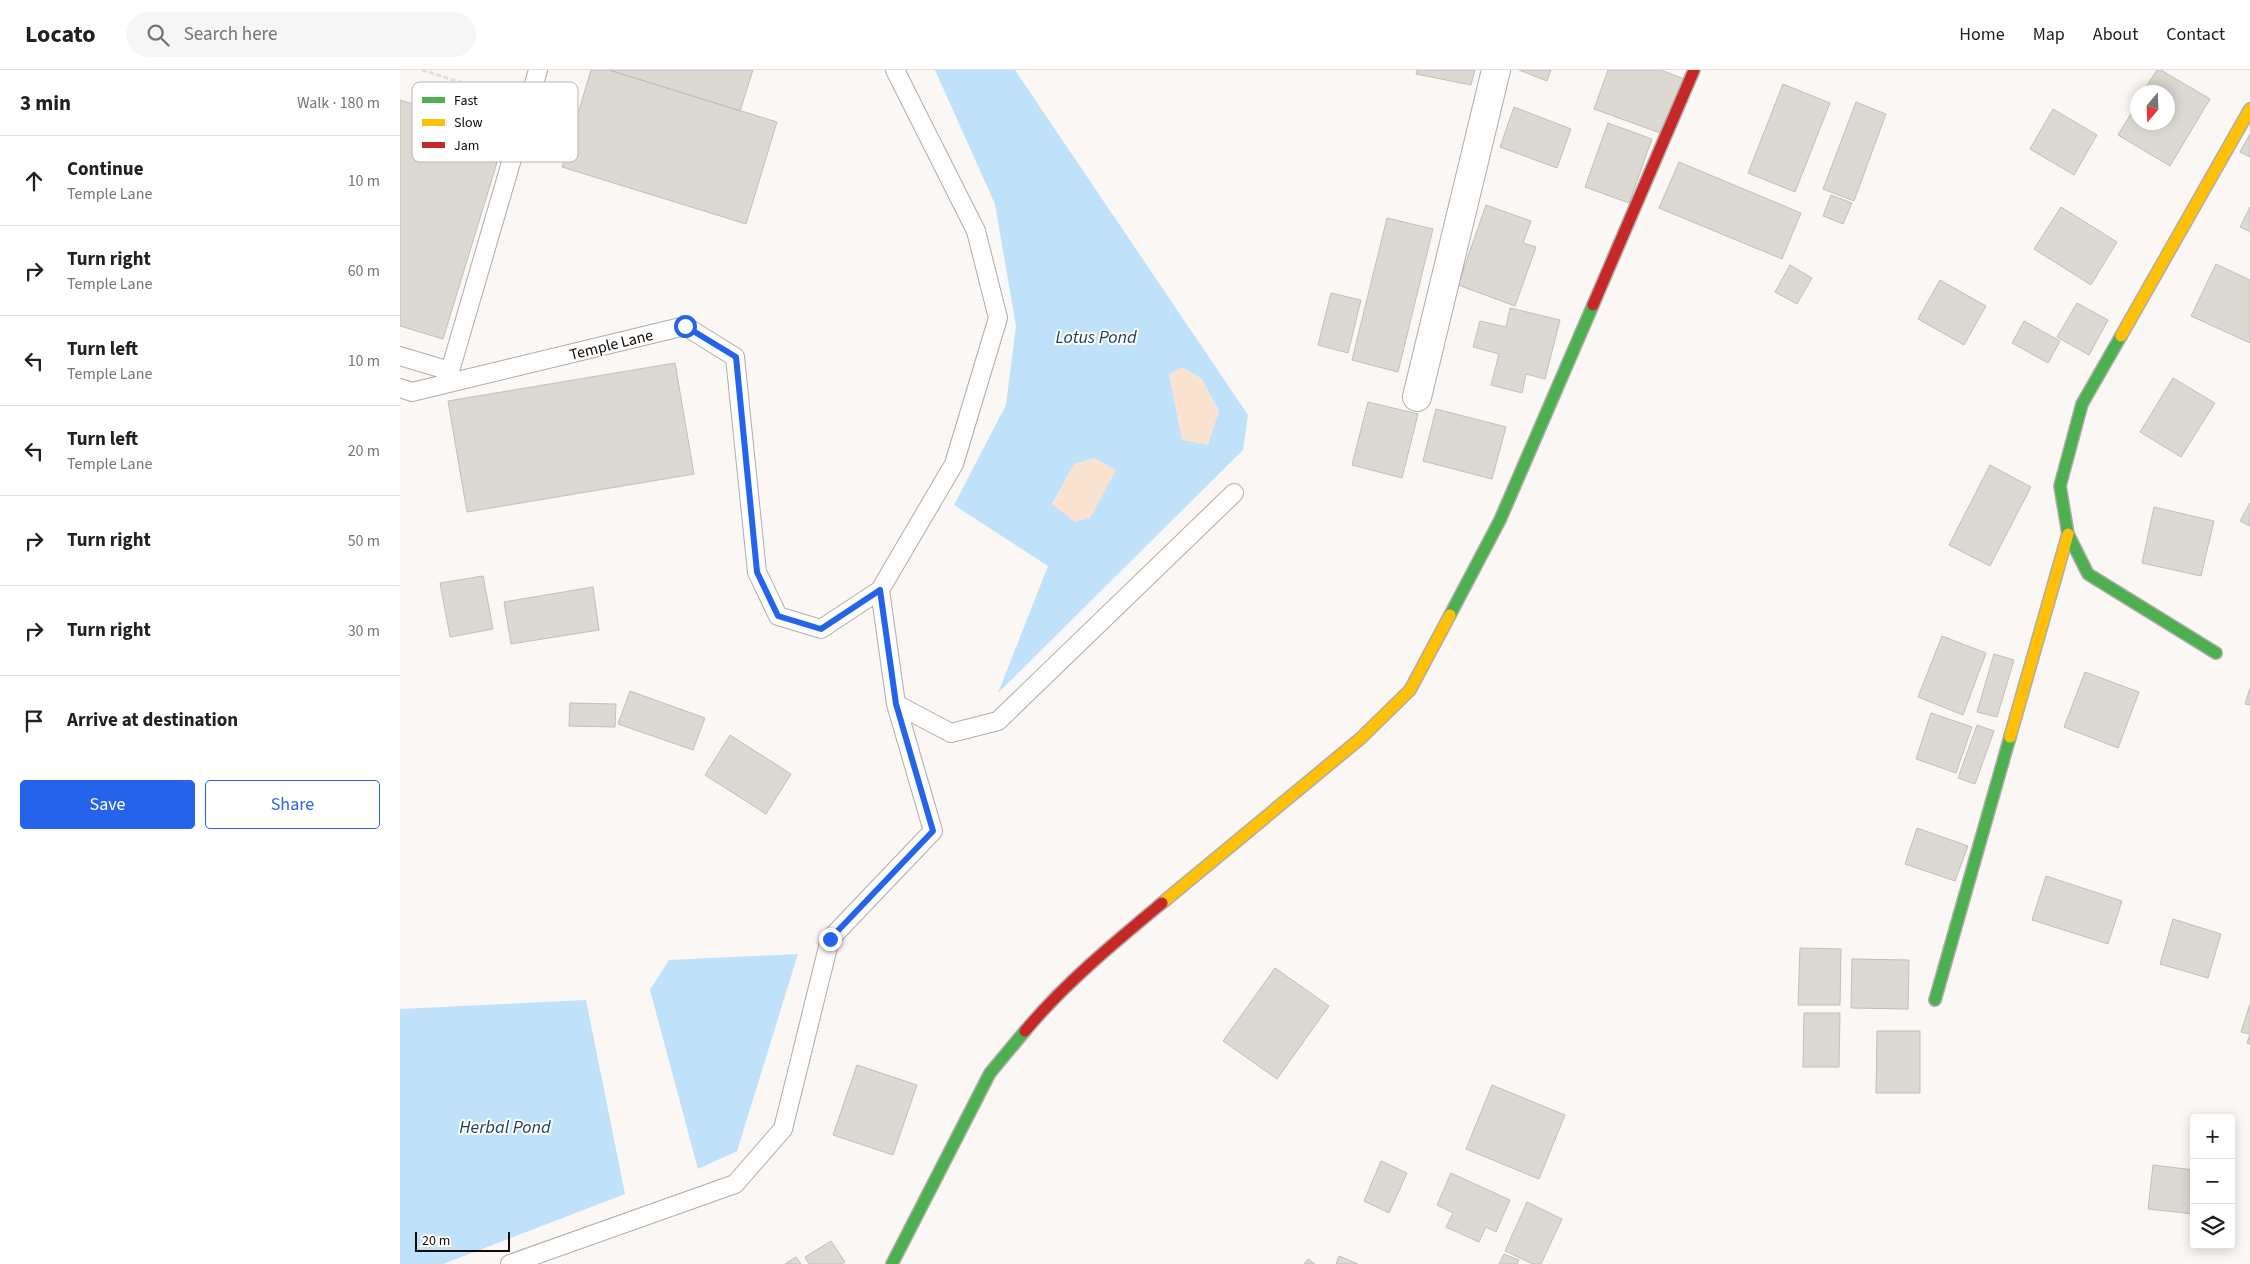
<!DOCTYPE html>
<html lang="en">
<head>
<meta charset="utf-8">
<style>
	:root { --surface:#fff; --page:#f6f6f6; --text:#202124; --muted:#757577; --line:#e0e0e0; --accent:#2563eb }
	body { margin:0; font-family:"Source Sans 3",sans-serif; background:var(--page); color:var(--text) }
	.controls { position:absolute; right:15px; bottom:15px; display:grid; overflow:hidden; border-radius:5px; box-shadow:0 2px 12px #0003 }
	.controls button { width:45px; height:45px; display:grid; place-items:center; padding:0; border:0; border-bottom:1px solid var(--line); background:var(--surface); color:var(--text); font:25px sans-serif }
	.compass { position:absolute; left:1730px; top:15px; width:45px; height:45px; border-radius:50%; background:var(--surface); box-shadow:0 2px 12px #0003; rotate:199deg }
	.scale { position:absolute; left:15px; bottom:12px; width:95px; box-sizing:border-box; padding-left:5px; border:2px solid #120a05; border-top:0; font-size:14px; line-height:18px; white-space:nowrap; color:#120a05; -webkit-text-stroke:4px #fff; paint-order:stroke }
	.stop { position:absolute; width:15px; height:15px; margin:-11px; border:4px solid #2563eb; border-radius:50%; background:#fff }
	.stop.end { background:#2563eb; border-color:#fff; box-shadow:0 1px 5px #0008 }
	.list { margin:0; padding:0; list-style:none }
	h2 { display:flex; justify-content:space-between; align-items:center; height:65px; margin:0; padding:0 20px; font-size:21px }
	h2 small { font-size:16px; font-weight:400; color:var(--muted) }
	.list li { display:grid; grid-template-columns:32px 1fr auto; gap:15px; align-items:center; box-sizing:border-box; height:90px; padding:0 20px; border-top:1px solid var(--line) }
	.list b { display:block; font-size:19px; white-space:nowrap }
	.list p { margin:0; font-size:16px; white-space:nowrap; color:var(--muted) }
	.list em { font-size:16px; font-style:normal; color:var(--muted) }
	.actions { display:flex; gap:10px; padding:15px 20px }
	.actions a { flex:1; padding:11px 0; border:1px solid var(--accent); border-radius:5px; text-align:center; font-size:18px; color:var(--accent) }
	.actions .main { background:var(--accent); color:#fff }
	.icon { flex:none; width:28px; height:28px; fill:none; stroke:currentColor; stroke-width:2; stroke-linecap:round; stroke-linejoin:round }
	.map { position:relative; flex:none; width:1850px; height:1194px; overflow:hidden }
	header { display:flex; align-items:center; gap:30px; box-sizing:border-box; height:70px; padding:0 25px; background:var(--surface); border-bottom:1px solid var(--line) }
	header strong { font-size:24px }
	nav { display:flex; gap:28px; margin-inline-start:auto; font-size:18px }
	.search { width:350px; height:45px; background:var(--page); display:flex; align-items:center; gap:12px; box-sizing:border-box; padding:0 18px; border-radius:28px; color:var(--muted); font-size:19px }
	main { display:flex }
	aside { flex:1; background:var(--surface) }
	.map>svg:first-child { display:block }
	.green { fill:#fbe3d1 }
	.water { fill:#bfe1fa; fill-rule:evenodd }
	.building { fill:#dcd8d2; stroke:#c2beb8 }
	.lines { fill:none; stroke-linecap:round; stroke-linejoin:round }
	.lane-casing { stroke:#b1aca8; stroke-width:20 }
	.street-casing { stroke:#b1aca8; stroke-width:30 }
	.fast-casing { stroke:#b1aca8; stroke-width:14 }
	.slow-casing { stroke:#b1aca8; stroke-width:14 }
	.jam-casing { stroke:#b1aca8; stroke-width:14 }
	.path { stroke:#e1e0df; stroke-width:3; stroke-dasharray:5 2.5; stroke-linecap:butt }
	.lane { stroke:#fefefe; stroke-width:18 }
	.street { stroke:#fefefe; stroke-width:28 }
	.fast { stroke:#4caf50; stroke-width:11 }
	.slow { stroke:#ffc107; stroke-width:11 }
	.jam { stroke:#c62828; stroke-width:11 }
	.route { stroke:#2563eb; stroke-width:6 }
	.labels { text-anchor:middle; stroke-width:4; stroke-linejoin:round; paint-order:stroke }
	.street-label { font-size:16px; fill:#120a05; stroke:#fff }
	.water-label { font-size:18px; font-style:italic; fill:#1c405a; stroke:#fff }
	.key { fill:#fff; stroke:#b8b6b4; stroke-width:1 }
	.key-label { font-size:14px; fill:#120a05 }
</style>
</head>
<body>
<header>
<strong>Locato</strong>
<div class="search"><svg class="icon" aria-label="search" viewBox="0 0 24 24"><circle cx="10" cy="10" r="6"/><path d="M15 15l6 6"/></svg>Search here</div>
<nav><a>Home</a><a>Map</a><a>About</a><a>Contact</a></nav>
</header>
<main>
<aside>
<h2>3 min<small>Walk · 180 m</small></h2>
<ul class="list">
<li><svg class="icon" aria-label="ahead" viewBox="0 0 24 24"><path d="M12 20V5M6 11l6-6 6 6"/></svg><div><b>Continue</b><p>Temple Lane</p></div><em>10 m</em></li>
<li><svg class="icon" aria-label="right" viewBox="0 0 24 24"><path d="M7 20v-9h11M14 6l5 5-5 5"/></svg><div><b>Turn right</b><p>Temple Lane</p></div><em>60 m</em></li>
<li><svg class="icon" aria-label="left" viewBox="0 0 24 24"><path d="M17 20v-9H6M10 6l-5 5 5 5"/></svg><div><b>Turn left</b><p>Temple Lane</p></div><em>10 m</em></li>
<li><svg class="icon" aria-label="left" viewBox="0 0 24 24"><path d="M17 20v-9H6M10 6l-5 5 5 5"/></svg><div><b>Turn left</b><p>Temple Lane</p></div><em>20 m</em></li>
<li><svg class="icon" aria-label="right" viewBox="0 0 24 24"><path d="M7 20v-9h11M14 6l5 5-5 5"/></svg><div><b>Turn right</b></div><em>50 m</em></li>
<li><svg class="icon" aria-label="right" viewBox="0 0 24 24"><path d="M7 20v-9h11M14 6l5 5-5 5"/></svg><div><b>Turn right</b></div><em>30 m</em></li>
<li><svg class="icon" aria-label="arrive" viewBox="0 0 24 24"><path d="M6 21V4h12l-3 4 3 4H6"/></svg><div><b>Arrive at destination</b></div></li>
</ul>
<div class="actions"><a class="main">Save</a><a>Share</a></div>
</aside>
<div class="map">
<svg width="1850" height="1194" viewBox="0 0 1850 1194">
	<rect width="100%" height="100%" fill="#faf7f5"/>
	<!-- green -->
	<path class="green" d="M 782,297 L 802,309 L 819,342 L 808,375 L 782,371 L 769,303 Z
		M 694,388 L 717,400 L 690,448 L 675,452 L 652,435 L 674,394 Z"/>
	<!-- water -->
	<path class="water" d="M 535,0 L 615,0 L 848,345 L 843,380 L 598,623 L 648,496 L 554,435 L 606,335 L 616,256 L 595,134 ZM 782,297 L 802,309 L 819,341 L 808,375 L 782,370 L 769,304 ZM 694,388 L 716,400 L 690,448 L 675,452 L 652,434 L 674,394 Z
		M 398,884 L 337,1081 L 298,1099 L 250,920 L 269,890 Z
		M 186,930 L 225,1124 L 43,1194 L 0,1194 L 0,939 Z"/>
	<!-- building -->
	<path class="building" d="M 191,0 L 209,0 L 377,52 L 346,154 L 162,97 Z
		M 209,0 L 353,0 L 340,41 Z
		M 1017,0 L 1075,0 L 1071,15 L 1016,4 Z
		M 1119,0 L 1151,0 L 1147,11 Z
		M 1208,0 L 1261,0 L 1284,9 L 1263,64 L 1194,39 Z
		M 1757,0 L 1761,0 L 1810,29 L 1770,96 L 1718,65 L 1738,32 L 1738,52 L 1768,52 L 1768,22 L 1743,22 Z
		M 1383,14 L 1430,33 L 1395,122 L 1348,103 Z
		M 0,30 L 106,63 L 43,269 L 0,256 Z
		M 1456,32 L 1486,44 L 1454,131 L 1423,119 Z
		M 1114,37 L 1171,59 L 1157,98 L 1100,77 Z
		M 1653,39 L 1697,65 L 1674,105 L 1630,79 Z
		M 1208,53 L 1252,69 L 1229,133 L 1185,117 Z
		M 1850,64 L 1850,87 L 1840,82 Z
		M 1279,92 L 1401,143 L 1382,189 L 1259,138 Z
		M 1431,125 L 1452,133 L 1443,154 L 1423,146 Z
		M 1086,135 L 1131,151 L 1123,173 L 1136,177 L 1115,236 L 1058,215 Z
		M 1661,137 L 1717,172 L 1691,215 L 1634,179 Z
		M 1850,137 L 1850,162 L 1840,157 Z
		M 987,148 L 1033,159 L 998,302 L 952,290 Z
		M 1816,194 L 1850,210 L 1850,273 L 1791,246 Z
		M 1390,195 L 1412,208 L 1397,234 L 1375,222 Z
		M 1540,210 L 1586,236 L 1564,275 L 1518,249 Z
		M 931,223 L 961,230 L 948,283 L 918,275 Z
		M 1677,233 L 1708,250 L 1689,285 L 1657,267 Z
		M 1110,238 L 1160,250 L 1145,309 L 1126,304 L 1122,323 L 1091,315 L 1099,284 L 1073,277 L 1080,251 L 1106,257 Z
		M 1624,251 L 1660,271 L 1648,293 L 1612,273 Z
		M 275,293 L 294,404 L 67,442 L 48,331 Z
		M 1773,308 L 1815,333 L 1781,387 L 1740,362 Z
		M 968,332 L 1018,344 L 1002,408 L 952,395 Z
		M 1036,339 L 1106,357 L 1092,409 L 1023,391 Z
		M 1590,395 L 1631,417 L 1590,496 L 1549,475 Z
		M 1850,433 L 1850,456 L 1840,451 Z
		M 1754,437 L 1814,451 L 1801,506 L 1742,493 Z
		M 83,506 L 93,559 L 50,567 L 40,513 Z
		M 193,517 L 199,560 L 111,574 L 104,532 Z
		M 1542,566 L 1586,583 L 1563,645 L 1518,627 Z
		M 1594,584 L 1614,590 L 1597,647 L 1577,642 Z
		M 1685,602 L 1739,622 L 1718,678 L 1664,657 Z
		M 1850,618 L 1850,635 L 1845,634 Z
		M 230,621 L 305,648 L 293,680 L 218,654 Z
		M 170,633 L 216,634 L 215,657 L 169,656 Z
		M 1531,643 L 1572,657 L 1556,703 L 1516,689 Z
		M 1577,655 L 1594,661 L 1575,714 L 1558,708 Z
		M 330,665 L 391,704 L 366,744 L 305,705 Z
		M 1517,758 L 1568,776 L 1555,811 L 1505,794 Z
		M 1646,806 L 1722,831 L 1708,874 L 1632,850 Z
		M 1773,849 L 1821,864 L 1808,908 L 1760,894 Z
		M 1400,878 L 1441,879 L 1440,935 L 1398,935 Z
		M 1452,889 L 1509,890 L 1508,939 L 1451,938 Z
		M 875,898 L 929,936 L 877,1009 L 823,971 Z
		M 1850,934 L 1850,974 L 1847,973 L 1850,964 L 1841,962 Z
		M 1404,943 L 1440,943 L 1439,997 L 1403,997 Z
		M 1477,961 L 1520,961 L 1520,1023 L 1476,1023 Z
		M 457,995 L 517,1015 L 493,1085 L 433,1065 Z
		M 1092,1015 L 1165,1045 L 1139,1109 L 1066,1079 Z
		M 981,1091 L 1007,1103 L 989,1143 L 964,1131 Z
		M 1753,1095 L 1794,1100 L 1794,1144 L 1748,1139 Z
		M 1051,1103 L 1110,1130 L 1096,1162 L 1086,1157 L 1079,1172 L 1046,1157 L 1053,1143 L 1037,1135 Z
		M 1127,1132 L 1162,1149 L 1141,1194 L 1133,1194 L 1105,1181 Z
		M 431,1171 L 445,1192 L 441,1194 L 409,1194 L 405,1187 Z
		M 1104,1184 L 1119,1190 L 1117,1194 L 1099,1194 Z
		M 939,1186 L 958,1194 L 936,1194 Z
		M 396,1187 L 401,1194 L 385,1194 Z
		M 908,1189 L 915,1194 L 904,1194 Z"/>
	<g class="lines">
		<!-- lane casing -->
		<g class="lane-casing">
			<path id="lane" d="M 495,0 L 576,161 L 598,248 L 554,394 L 480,520 L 496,634 L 551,663 L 598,651 L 834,423
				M 0,286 L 50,301 L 138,0
				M 0,318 L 12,322 L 285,256 L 335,287 L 357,502 L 378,546 L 421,559 L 480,520
				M 110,1194 L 335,1114 L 383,1059 L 430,869 L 533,761 L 496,634"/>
		</g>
		<!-- street casing -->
		<g class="street-casing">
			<path id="street" d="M 1017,327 L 1096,0"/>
		</g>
		<!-- fast casing -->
		<g class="fast-casing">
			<path id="fast" d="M 1721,266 L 1682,334 L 1660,416 L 1668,464 L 1688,504 L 1816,583
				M 1050,545 L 1100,450 L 1193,235
				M 1535,930 L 1610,667
				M 492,1194 L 590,1003 L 625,961"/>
		</g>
		<!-- slow casing -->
		<g class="slow-casing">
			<path id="slow" d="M 1721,266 L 1850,39
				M 1610,667 L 1668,464
				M 762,833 L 961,668 L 1010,620 L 1050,545"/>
		</g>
		<!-- jam casing -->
		<g class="jam-casing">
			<path id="jam" d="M 1193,235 L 1294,0
				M 625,961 C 665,913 714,873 762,833"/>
		</g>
		<!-- path -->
		<path class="path" d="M 22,0 L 104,26"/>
		<!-- lane -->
		<use href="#lane" class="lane"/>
		<!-- street -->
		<use href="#street" class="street"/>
		<!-- fast -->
		<use href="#fast" class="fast"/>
		<!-- slow -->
		<use href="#slow" class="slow"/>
		<!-- jam -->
		<use href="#jam" class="jam"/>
	</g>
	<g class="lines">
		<!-- route -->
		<path class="route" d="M 285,256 L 336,287 L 357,502 L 378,546 L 421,559 L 480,520 L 496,634 L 533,761 L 430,869"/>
	</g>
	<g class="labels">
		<!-- street labels -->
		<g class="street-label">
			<text transform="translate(211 274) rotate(-14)" y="6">Temple Lane</text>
		</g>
		<!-- water labels -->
		<g class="water-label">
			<text x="696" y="273">Lotus Pond</text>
			<text x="105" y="1063">Herbal Pond</text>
		</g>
	</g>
	<!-- legend -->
	<rect x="12" y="12" width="166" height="80" rx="8" class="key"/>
	<rect x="22" y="27" width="23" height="6" fill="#4caf50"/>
	<rect x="22" y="49" width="23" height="7" fill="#ffc107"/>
	<rect x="22" y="72" width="23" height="6" fill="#c62828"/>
	<g class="key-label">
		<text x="54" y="35">Fast</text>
		<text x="54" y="57">Slow</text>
		<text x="54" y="80">Jam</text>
	</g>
</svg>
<div class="controls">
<button>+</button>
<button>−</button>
<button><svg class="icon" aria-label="layers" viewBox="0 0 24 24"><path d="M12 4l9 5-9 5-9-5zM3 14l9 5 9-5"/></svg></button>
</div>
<svg class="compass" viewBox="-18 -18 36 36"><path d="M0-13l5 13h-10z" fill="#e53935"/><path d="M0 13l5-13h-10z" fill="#757577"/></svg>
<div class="scale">20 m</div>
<div class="stop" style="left:285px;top:256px"></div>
<div class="stop end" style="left:430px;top:869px"></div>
</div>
</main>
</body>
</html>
